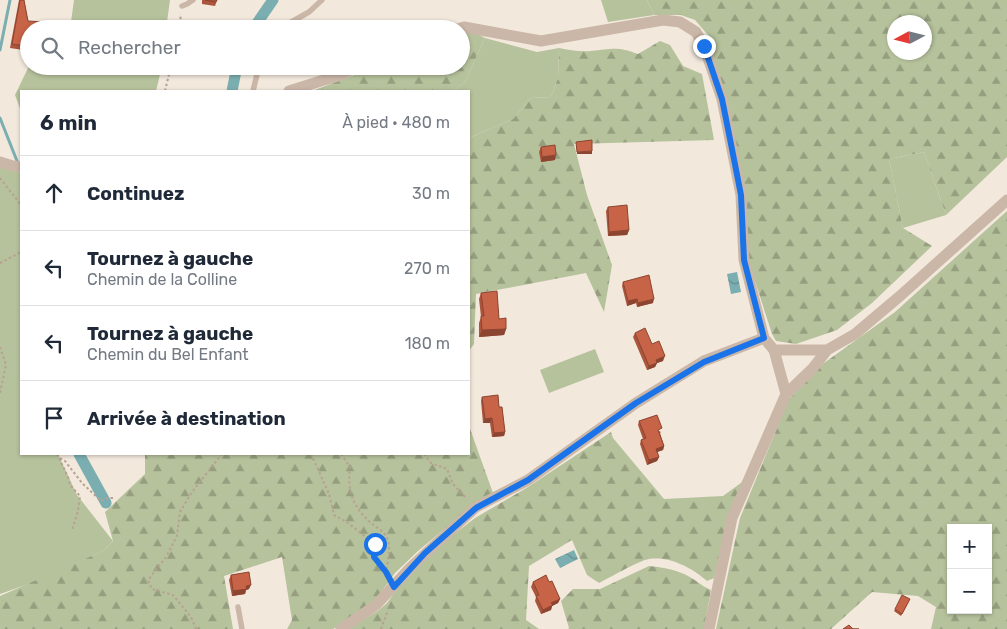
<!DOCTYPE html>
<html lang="fr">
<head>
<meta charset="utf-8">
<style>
	:root { --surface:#fff; --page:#f2f2f3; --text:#1f2937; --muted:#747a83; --line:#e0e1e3 }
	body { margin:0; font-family:Rubik,sans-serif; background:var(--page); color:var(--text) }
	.controls { position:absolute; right:15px; bottom:15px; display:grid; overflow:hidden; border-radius:0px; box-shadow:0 1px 4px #0004 }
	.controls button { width:45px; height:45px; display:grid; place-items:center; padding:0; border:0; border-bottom:1px solid var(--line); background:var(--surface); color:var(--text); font:25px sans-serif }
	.compass { position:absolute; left:887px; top:15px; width:45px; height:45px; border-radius:50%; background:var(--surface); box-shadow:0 1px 4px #0004; rotate:263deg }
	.stop { position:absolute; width:15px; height:15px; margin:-11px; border:4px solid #1a73e8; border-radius:50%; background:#fff }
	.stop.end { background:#1a73e8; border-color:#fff; box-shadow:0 1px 5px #0008 }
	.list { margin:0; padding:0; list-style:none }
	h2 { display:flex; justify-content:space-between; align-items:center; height:65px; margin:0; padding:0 20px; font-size:21px }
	h2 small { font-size:16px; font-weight:400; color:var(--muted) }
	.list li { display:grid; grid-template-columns:32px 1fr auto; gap:15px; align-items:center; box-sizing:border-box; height:75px; padding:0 20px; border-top:1px solid var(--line) }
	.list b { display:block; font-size:19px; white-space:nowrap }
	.list p { margin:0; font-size:16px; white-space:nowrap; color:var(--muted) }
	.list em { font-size:16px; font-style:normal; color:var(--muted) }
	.icon { flex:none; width:28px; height:28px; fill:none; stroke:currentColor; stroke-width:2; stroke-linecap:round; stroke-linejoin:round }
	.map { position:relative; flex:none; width:1007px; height:629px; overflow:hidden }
	.search { position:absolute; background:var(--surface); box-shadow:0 1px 4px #0004; left:20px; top:20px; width:450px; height:55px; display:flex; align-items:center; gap:12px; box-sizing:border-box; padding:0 18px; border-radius:28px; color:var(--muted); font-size:19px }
	.panel { position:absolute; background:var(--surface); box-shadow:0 1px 4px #0004; left:20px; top:90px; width:450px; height:365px; border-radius:0px }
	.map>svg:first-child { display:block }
	.green { fill:#b6c29c }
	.forest { fill:url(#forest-firs); fill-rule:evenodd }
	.water { fill:url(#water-waves) }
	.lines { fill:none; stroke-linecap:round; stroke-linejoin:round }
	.stream { stroke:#7baeb0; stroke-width:3 }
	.canal { stroke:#7baeb0; stroke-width:11 }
	.path { stroke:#b7a192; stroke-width:2; stroke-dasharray:2.5 2.5; stroke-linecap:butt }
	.lane { stroke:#cbb7a8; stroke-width:5.5 }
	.street { stroke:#cbb7a8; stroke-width:11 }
	.wall { fill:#ab553c }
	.shaded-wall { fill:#8b4531 }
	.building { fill:#c76346; stroke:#8b4531 }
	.route { stroke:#1a73e8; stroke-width:6 }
</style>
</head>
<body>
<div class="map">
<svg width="1007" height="629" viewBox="0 0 1007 629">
	<defs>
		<pattern id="forest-firs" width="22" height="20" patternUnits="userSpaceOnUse" patternTransform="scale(1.25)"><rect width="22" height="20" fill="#b6c29c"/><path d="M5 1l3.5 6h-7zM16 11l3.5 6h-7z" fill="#959e7f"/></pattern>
		<pattern id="water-waves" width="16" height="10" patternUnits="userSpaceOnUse" patternTransform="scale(1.25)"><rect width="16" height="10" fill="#7baeb0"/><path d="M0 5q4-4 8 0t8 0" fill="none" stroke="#668e8f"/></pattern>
	</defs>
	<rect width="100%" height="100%" fill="#f2e8dc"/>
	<!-- green -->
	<path class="green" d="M 74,0 L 170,0 L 166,29 L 70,29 Z
		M 601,0 L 647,0 L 654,15 L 608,22 Z
		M 485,38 L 537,52 L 559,48 L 558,78 L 551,97 L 531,98 L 513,119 L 469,138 L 469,91 L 453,91 L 465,82 Z
		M 29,66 L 162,66 L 156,91 L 21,91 L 21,111 L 15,95 Z
		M 924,152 L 946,215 L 903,228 L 889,159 Z
		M 0,166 L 21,173 L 21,454 L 58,454 L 77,495 L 113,541 L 103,551 L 37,581 L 0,594 Z
		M 595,349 L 604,372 L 549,393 L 540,370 Z"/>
	<!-- forest -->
	<path class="forest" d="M 647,0 L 1007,0 L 1007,157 L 946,215 L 924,152 L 889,159 L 903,228 L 932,246 L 872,303 L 837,330 L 796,344 L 776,341 L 772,334 L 745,250 L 718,74 L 708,35 L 695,20 L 681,15 L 654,15 ZM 894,22 L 924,22 L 924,52 L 894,52 Z
		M 466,32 L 477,34 L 485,38 L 465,82 L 453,91 L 312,91 L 378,66 L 461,66 L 461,34 Z
		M 660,41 L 670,45 L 683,66 L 702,74 L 714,140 L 574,144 L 587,195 L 612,265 L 604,312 L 586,273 L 476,294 L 474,344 L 469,351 L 469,138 L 513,119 L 531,98 L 551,97 L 558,78 L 559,48 C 569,50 580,52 591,51 C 612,49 617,46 638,54 Z
		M 1007,211 L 1007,629 L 931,629 L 936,607 L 918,596 L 872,592 L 831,629 L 716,629 L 740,518 L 789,399 L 824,363 L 895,312 ZM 951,528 L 988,528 L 988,610 L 951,610 Z
		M 469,426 L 493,493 L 459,517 L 418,551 L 395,573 L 374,602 L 350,619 L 333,629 L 287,629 L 292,620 L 282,557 L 224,576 L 233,629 L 0,629 L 0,596 L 103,551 L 113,541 L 105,512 L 145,474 L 145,454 L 469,454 Z
		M 611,432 L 613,438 L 664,499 L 723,496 L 745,480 L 729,518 L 714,578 L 707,581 C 692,568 670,556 649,559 C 640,560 609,578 599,583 L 587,575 L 572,540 L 529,566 L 526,620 L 539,629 L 349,629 L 379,610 L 387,603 L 402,582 L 444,542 L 475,518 L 528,487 Z
		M 649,566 C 661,567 672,569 684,574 C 694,578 701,586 711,590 L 704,629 L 568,629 L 569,628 L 561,601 L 573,589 L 600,589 Z"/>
	<!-- water -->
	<path class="water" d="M 737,272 L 741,292 L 731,294 L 727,274 Z
		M 574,550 L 578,559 L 560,568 L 555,559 Z"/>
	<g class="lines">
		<!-- stream -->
		<path class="stream" d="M 0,50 L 10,0
			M 0,118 L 17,161"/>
		<!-- canal -->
		<path class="canal" d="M 253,29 L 273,0
			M 232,91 L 237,66
			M 79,454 L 106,503"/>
		<!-- path -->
		<path class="path" d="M 179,29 L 181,14
			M 165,91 L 171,66
			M 0,178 L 21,205
			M 0,263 L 21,252
			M 0,347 L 6,365 L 0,393
			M 57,454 L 68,477 L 70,485 L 80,496 L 78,511 L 72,530
			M 311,454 L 329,494 L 334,515 L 348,523 L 375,544 L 374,557 L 388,575
			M 341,454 L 350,467 C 347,492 353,507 371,523 C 376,527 383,531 386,536 C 392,546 388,561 386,571
			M 424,454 L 431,463 L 447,469 L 453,484 L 467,499
			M 60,458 L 65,461 L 82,483 L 101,501 L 107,498 L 114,498
			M 196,629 L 191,617 L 173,595 L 152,589 L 148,580 L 166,557 L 177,536 L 180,512 L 192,492 L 222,454
			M 381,629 L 388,610"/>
		<!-- lane -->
		<path class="lane" d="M 182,6 L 187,4 L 193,0
			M 279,29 L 309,12 L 322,0
			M 253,91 L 259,66
			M 238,607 L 242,629"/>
		<!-- street -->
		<path class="street" d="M 458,29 L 464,27 L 541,41 L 663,20 L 680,22 L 696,32 L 704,46 L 722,99 L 741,195 L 744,260 L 764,338 L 774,350 L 786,394 L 732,518 L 709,629
			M 289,91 L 340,75 L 358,66
			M 0,162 L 13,166 L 21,167
			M 774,350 L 827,350
			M 786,394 L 813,368 L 827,350 L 855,334 L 900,296 L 1007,200
			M 341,629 L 376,605 L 410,568 L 476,507 L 528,480 L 636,403 L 704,361 L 764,338"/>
	</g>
	<!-- wall -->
	<path class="wall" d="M 19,0 L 24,0 L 28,21 L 29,48 L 24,48 L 23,50 L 10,48 Z
		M 202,0 L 217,0 L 215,6 L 202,4 Z
		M 541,147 L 555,160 L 541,162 L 539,152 Z
		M 608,207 L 629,230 L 627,235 L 608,236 L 606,211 Z
		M 623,282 L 653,303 L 637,307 L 636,303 L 627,306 L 622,286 Z
		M 481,293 L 499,319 L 506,329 L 504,335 L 479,337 L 479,323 L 481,317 L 479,299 Z
		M 635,333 L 652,344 L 663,361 L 657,363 L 655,367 L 647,370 L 633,337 Z
		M 482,397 L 499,407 L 505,432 L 504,436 L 492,437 L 490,423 L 483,423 L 481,401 Z
		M 639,421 L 661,432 L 660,433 L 664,446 L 663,450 L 657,452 L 659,457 L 657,461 L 647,465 L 640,444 L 641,440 L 643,439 L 638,425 Z
		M 231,575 L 249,589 L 246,590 L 245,594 L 232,596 L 229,580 Z
		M 533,582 L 549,582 L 560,599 L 558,603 L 552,606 L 551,610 L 541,614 L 535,601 L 536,597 L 531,587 Z
		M 909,601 L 901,616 L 894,611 L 895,609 Z"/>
	<!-- shaded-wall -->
	<path class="shaded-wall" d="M 25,44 L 29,44 L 29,48 L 24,48 Z
		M 592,151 L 592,154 L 577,154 L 577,152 Z
		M 556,155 L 555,160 L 541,162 L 542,157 Z
		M 629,230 L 627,235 L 608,236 L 609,232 Z
		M 637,299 L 636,303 L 627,306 L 628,301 Z
		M 654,299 L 653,303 L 637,307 L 638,303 Z
		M 506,329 L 504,335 L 479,337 L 482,330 Z
		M 665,356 L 663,361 L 657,363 L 655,367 L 647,370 L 649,366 L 656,360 Z
		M 492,418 L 490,423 L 483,423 L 485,419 Z
		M 505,432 L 504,436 L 492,437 L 494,433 Z
		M 664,446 L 663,450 L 654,453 L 656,449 Z
		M 659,457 L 657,461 L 647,465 L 649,460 Z
		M 251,585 L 249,589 L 246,590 L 245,594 L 232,596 L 233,591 L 246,586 Z
		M 560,599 L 558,603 L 552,606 L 551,610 L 541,614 L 543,610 L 551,603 Z"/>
	<!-- building -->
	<path class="building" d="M 20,0 L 24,0 L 28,21 L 44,22 L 44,29 L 29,29 L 29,44 L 25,44 L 24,46 L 12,44 Z
		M 205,0 L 217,0 L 216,2 Z
		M 592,140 L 592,151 L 577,152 L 576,142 Z
		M 555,145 L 556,155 L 542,157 L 541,147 Z
		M 627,205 L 629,230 L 609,232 L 608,207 Z
		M 649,275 L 654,299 L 638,303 L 637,299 L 628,301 L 623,282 Z
		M 497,291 L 499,319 L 506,318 L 506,329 L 482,330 L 481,316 L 484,316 L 481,293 Z
		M 645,328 L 652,344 L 659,341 L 665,356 L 656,360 L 657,363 L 649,366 L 635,333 Z
		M 498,395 L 499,407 L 502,407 L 505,432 L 494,433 L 492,418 L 485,419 L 482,397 Z
		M 657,415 L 662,428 L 658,430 L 664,446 L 656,449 L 659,457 L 649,460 L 641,440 L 646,438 L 639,421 Z
		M 249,572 L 251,585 L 246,586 L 247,589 L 233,591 L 231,575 Z
		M 546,575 L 549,582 L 552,581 L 560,599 L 551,603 L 553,605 L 543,610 L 536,596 L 539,595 L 533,582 Z
		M 902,595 L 910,599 L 902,614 L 895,609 Z
		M 849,625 L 853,629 L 859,629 L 843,629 Z"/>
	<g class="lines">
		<!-- route -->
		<path class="route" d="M 375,544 L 374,557 L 386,572 L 394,587 L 425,553 L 476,508 L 528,480 L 636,403 L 704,362 L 764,338 L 744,260 L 741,195 L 730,139 L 722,99 L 704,46"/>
	</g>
</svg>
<div class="controls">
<button>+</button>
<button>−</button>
</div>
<svg class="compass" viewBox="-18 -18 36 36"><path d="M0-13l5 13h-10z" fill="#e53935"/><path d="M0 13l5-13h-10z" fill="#747a83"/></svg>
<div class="stop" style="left:375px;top:544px"></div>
<div class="stop end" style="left:704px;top:46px"></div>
<div class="search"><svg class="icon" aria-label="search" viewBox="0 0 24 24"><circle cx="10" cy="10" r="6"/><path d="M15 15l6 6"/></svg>Rechercher</div>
<section class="panel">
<h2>6 min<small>À pied · 480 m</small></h2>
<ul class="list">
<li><svg class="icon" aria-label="ahead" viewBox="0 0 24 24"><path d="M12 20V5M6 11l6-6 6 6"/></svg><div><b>Continuez</b></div><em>30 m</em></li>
<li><svg class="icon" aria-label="left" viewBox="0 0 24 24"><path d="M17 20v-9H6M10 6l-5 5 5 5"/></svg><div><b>Tournez à gauche</b><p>Chemin de la Colline</p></div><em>270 m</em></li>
<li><svg class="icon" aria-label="left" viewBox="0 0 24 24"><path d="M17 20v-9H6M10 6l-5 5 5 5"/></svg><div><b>Tournez à gauche</b><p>Chemin du Bel Enfant</p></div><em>180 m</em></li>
<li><svg class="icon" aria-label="arrive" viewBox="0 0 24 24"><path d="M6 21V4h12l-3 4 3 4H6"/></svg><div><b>Arrivée à destination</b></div></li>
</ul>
</section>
</div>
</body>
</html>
